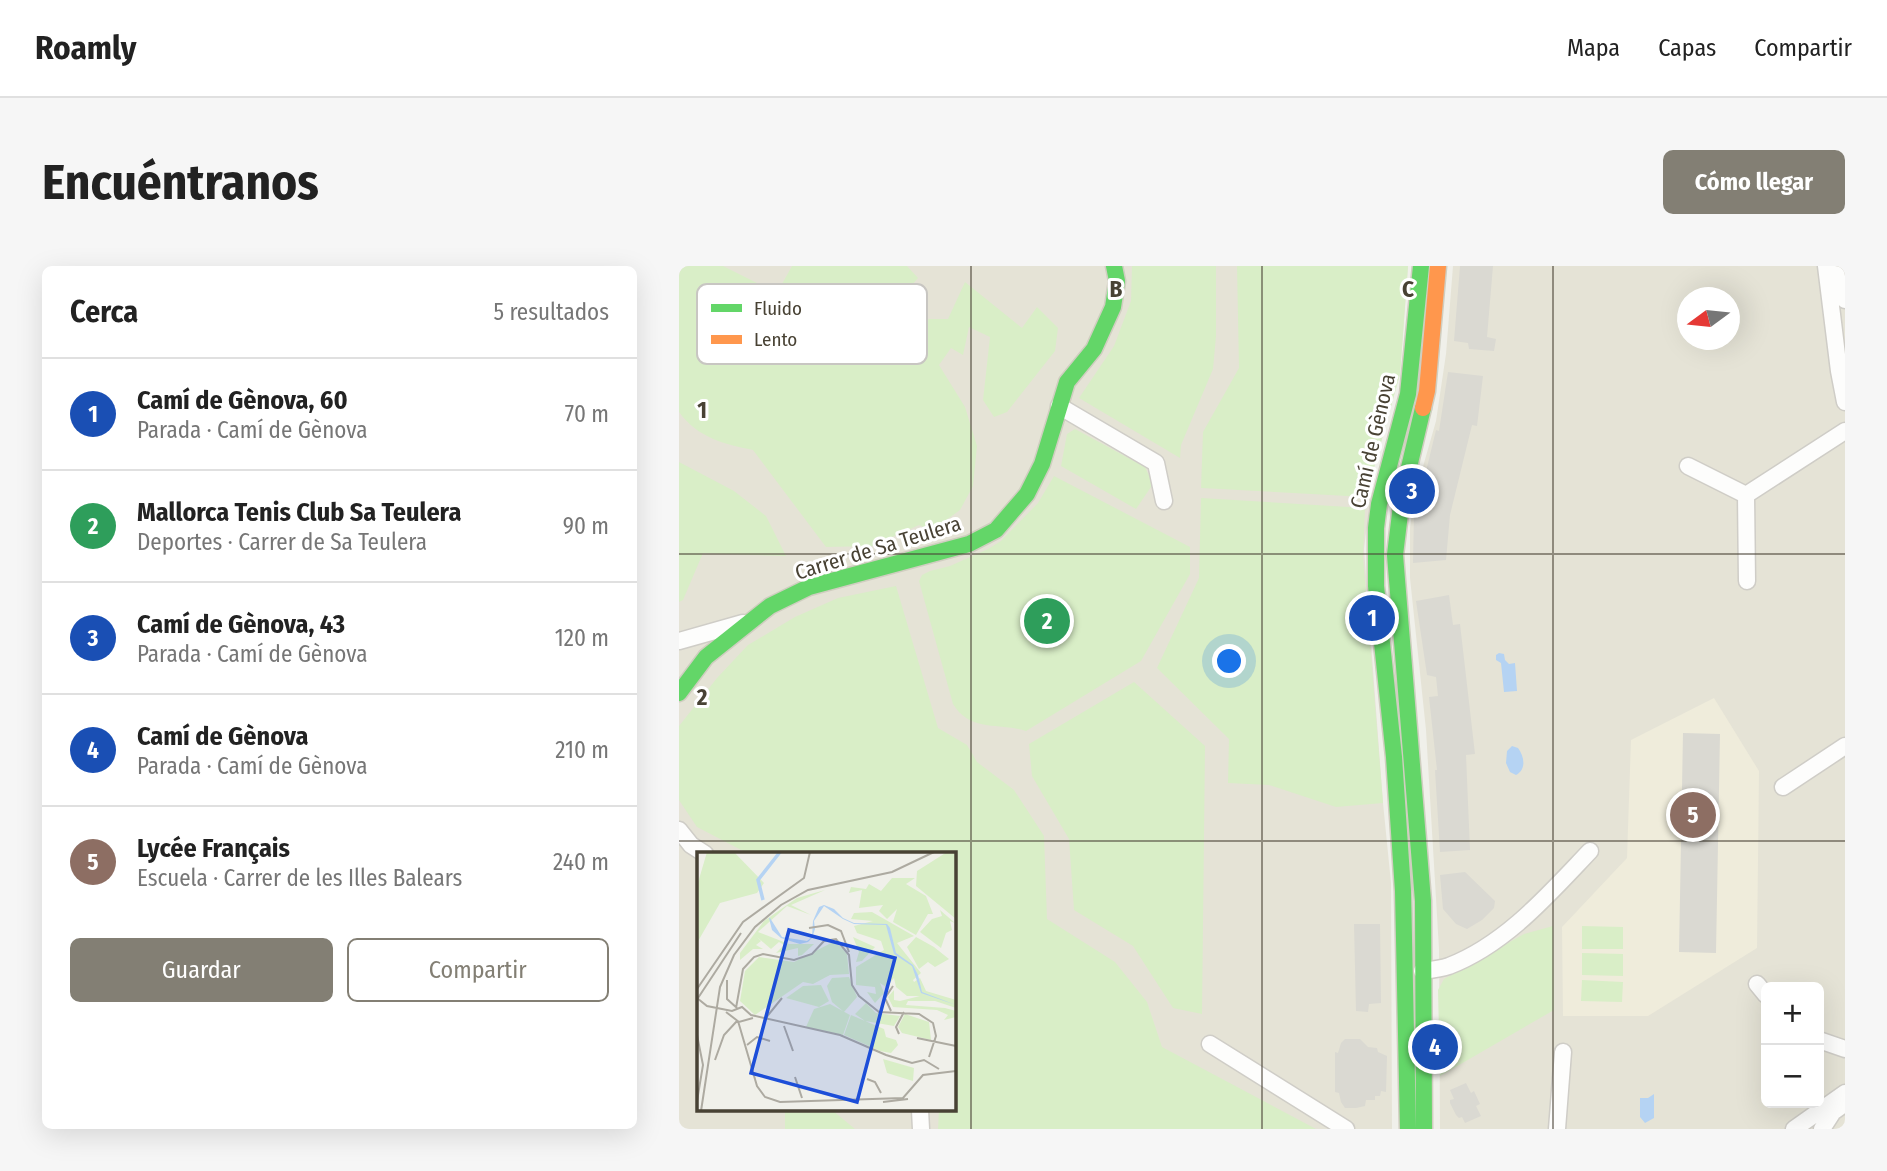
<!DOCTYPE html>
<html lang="es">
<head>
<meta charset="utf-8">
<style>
	:root { --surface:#fff; --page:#f6f6f6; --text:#222; --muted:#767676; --line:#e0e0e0; --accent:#837f74 }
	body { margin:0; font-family:"Fira Sans Condensed",sans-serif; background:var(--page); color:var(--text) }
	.controls { position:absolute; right:21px; bottom:21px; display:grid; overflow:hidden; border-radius:10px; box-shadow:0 7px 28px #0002 }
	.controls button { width:63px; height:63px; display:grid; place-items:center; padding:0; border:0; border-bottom:2px solid var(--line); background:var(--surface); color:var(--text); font:35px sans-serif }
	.compass { position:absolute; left:998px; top:21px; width:63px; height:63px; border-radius:50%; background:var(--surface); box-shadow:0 7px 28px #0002; rotate:255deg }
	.you { position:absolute; left:551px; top:396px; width:24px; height:24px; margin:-18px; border:5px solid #fff; border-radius:50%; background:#1a73e8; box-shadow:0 0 0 10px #1a73e833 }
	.badge { display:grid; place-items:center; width:46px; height:46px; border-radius:50%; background:var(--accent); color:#fff; font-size:23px; font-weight:700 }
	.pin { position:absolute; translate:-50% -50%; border:4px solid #fff; box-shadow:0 2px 7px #0006 }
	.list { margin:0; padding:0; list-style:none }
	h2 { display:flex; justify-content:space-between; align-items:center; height:91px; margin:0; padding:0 28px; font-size:30px }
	h2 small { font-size:23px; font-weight:400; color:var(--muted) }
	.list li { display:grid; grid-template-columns:46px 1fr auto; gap:21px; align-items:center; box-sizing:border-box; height:112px; padding:0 28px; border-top:2px solid var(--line) }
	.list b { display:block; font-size:26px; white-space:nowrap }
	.list p { margin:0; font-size:23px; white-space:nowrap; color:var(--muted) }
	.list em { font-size:23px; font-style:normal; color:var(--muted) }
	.actions { display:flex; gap:14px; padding:21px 28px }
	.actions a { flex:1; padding:16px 0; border:2px solid var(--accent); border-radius:10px; text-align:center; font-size:24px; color:var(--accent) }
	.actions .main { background:var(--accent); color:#fff }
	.map { position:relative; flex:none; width:1166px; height:863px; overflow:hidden; border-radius:10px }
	header { display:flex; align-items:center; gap:42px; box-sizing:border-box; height:98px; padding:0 35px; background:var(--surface); border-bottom:2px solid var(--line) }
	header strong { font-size:33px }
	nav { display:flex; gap:38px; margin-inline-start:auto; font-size:24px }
	.intro { display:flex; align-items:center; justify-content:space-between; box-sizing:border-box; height:168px; padding:0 42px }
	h1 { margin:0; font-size:49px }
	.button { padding:18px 32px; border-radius:10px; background:var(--accent); color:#fff; font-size:24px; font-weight:700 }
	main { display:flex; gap:42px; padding:0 42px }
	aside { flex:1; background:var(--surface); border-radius:10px; box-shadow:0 7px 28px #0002 }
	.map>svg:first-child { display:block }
	.residential { fill:#e5e3d6; fill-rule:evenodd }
	.education { fill:#efecdb }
	.green { fill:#d9eec7 }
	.water { fill:#b5d3f3 }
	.building { fill:#dad9d2 }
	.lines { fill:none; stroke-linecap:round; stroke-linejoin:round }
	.street-casing { stroke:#cfcdc7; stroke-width:19 }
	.fast-casing { stroke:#d0cec0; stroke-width:19 }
	.slow-casing { stroke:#d0cec0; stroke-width:19 }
	.street { stroke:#fdfdfc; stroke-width:16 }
	.fast { stroke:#63d668; stroke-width:16 }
	.slow { stroke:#ff974d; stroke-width:16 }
	.grid { fill:none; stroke:#484234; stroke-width:2; stroke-opacity:0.55 }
	.labels { text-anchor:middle; stroke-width:6; stroke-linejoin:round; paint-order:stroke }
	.street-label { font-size:21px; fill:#484234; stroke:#fff }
	.inset-river { fill:none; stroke:#b5d3f3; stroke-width:3.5 }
	.inset-road { fill:none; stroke:#adaaa1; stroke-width:2 }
	.view { fill:#1d4ed8; fill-opacity:0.15; stroke:#1d4ed8; stroke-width:3.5 }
	.inset-edge { fill:none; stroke:#484234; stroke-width:3.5 }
	.key { fill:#fff; stroke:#c8c6c2; stroke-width:2 }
	.key-label { font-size:19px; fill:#484234 }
	.grid-label { font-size:23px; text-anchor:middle; font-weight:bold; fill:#484234; stroke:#fff; stroke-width:6; stroke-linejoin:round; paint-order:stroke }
</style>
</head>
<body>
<header>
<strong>Roamly</strong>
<nav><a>Mapa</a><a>Capas</a><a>Compartir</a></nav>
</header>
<div class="intro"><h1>Encuéntranos</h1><a class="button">Cómo llegar</a></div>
<main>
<aside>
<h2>Cerca<small>5 resultados</small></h2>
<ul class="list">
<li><span class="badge" style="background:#1a4fb4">1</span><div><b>Camí de Gènova, 60</b><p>Parada · Camí de Gènova</p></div><em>70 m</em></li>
<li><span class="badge" style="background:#2e9e5b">2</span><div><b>Mallorca Tenis Club Sa Teulera</b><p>Deportes · Carrer de Sa Teulera</p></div><em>90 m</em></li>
<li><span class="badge" style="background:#1a4fb4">3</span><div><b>Camí de Gènova, 43</b><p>Parada · Camí de Gènova</p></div><em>120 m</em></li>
<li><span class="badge" style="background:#1a4fb4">4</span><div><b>Camí de Gènova</b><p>Parada · Camí de Gènova</p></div><em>210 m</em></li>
<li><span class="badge" style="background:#8d6e63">5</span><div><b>Lycée Français</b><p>Escuela · Carrer de les Illes Balears</p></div><em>240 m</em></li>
</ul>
<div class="actions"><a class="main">Guardar</a><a>Compartir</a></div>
</aside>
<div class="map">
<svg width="1166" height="863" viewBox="0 0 1166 863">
	<rect width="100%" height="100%" fill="#f0f0ea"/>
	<!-- residential -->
	<path class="residential" d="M 0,0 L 729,0 L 721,108 L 695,200 L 685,283 L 704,537 L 712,617 L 713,863 L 0,863 ZM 19,588 L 275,588 L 275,844 L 19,844 Z
		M 774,0 L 1166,0 L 1166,863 L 761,863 L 760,683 L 747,464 L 731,312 L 731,262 L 735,232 L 757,155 L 767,88 ZM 1008,32 L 1050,32 L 1050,74 L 1008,74 ZM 1087,721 L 1140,721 L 1140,837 L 1087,837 Z"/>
	<!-- education -->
	<path class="education" d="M 1035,432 L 1080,505 L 1078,682 L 969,750 L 884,750 L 883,661 L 948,592 L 952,474 Z"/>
	<!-- green -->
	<path class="green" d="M 0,0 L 44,0 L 98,27 L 113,0 L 228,0 L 239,12 L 205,51 L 222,70 L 250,53 L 269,53 L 286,16 L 343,62 L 358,41 L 379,62 L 376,85 L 328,146 L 315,151 L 304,134 L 311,71 L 290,61 L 284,89 L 272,82 L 260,99 L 286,141 L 298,180 L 294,220 L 281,244 L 252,265 L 240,259 L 193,280 L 147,281 L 74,184 C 45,178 19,172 0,146 Z
		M 453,0 L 537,0 L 537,70 L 534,103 L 502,179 L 501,192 L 400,132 L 435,80 L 452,35 Z
		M 558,0 L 729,0 L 721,108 L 687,231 L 522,222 L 524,166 L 560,102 Z
		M 396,163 L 466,201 L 474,218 L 457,243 L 382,200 L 388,168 Z
		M 0,196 L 55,225 L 87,250 L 107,290 L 24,287 L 4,334 L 0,336 Z
		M 375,210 L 511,281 L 511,308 L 462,395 L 347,465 C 319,456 292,467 274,438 L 240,315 L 243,309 L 251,305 L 271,300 L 309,283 L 322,275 L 359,237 Z
		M 522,232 L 686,242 L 684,291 L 704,537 L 657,541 L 590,519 L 549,517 L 550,473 L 478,402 L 520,312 Z
		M 217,320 L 259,462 L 288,479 L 298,496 L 335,524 L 365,570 L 368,653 L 436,696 L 468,736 L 483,781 L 637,863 L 259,863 L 260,844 L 275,844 L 275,588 L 70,588 L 18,561 L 0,534 L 0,460 L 38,412 L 69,379 L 116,351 L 159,332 Z
		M 455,416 L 526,480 L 523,748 L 494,742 L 454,680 L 395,644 L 390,573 L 353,510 L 350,478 Z
		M 874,660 L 875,744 L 761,810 L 759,724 L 765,713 L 845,668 Z
		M 903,660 L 944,661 L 944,683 L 903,683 Z
		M 903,687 L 944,688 L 944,710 L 903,709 Z
		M 903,714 L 944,716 L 943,736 L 902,735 Z
		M 106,844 L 153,844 L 176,863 L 106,863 Z"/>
	<!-- water -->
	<path class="water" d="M 820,387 L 825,388 L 826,394 L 830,398 L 836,397 L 838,425 L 825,426 L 822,397 L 817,394 L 817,389 Z
		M 833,480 L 839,482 C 845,490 848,503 837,509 L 831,506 L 827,497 L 828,485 Z
		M 975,828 L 975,852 L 966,857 L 961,851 L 961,832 L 969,832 Z"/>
	<!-- building -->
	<path class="building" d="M 781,0 L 814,0 L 808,71 L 817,73 L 815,85 L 790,83 L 789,77 L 775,75 Z
		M 769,106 L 804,110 L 798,160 L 793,159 L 771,249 L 767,294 L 734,297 L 735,247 L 737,247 L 757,164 L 760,165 Z
		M 770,329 L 774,359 L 781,358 L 796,488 L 787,489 L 791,584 L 761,586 L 756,504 L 758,504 L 750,431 L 759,430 L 757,411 L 748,409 L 737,335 Z
		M 1004,467 L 1041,468 L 1037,687 L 1000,686 Z
		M 786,606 L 816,635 L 815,642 L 803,654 L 788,663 L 777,658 L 764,643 L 761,609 Z
		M 675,658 L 701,658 L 702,737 L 690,738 L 689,746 L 677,745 Z
		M 666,773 L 681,773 L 689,781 L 698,782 L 699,786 L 708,790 L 707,826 L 702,825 L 701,830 L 696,830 L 696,834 L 687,834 L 686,840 L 677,842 L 666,842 L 662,836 L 660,827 L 656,826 L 656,786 L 659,787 L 662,777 Z
		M 787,817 L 792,827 L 795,825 L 801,838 L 797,840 L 802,850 L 786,857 L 783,851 L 780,852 L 777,849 L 771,837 L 771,834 L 775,833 L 771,824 Z"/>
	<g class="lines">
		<!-- street casing -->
		<g class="street-casing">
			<path id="street" d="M 1147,0 L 1160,105 L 1166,136
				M 1162,0 L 1166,34
				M 380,140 L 477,197 L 485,235
				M 1009,200 L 1067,229 L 1068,315
				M 1067,229 L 1166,165
				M 0,375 L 64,357
				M 1104,521 L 1166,480
				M 0,564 L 12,579 L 26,588
				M 743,705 C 751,704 761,703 770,700 C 827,678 870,628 911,585
				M 1078,718 L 1087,729
				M 1140,774 L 1166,783
				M 531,778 L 667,863
				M 241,844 L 242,863
				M 878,863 L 884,786
				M 1115,863 L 1166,827
				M 1143,863 L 1154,846 L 1164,839"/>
		</g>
		<!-- fast casing -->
		<g class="fast-casing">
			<path id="fast" d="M 744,142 L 723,231 L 716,289 L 744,635 L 745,863
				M 0,427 L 27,391 L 91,340 L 130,321 L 290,278 L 317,264 L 348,228 L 363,198 L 388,116 L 415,83 L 434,41 L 438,15 L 435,0
				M 729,863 L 724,625 L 715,491 L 697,320 L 697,262 L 700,238 L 729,128 L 742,0"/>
		</g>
		<!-- slow casing -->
		<g class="slow-casing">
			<path id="slow" d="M 744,142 L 748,125 L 759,0"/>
		</g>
		<!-- street -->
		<use href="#street" class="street"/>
		<!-- fast -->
		<use href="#fast" class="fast"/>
		<!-- slow -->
		<use href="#slow" class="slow"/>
	</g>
	<!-- grid -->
	<path class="grid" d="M 292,0 L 292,863M 583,0 L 583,863M 874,0 L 874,863M 0,288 L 1166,288M 0,575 L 1166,575"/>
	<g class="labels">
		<!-- street labels -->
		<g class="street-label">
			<text transform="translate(694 175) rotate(-77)" y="7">Camí de Gènova</text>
			<text transform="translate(199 282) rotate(-17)" y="7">Carrer de Sa Teulera</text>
		</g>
	</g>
	<!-- overview -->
	<g transform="translate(18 586)">
		<rect width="259" height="259" fill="#f0f0ea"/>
		<path d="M 10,0 L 37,0 L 67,31 L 60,41 L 23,51 L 0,91 L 0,34 ZM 250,0 L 259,0 L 259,67 L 219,34 L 220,19 ZM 195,26 L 218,26 L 209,32 L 229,44 L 236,62 L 231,62 L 219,83 L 196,70 L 200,57 L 190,67 L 182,59 L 186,53 L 162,56 L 165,38 L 152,41 L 154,35 L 169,37 L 172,32 L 184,39 ZM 128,38 L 94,53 L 114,63 L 90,54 L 61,80 L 92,92 L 117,92 L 105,103 L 101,104 L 101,96 L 79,101 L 87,93 L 82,90 L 74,97 L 60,85 L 64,89 L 59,93 L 66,97 L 56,97 L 43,108 L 43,101 L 67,69 L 100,46 ZM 243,58 L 258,71 L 253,69 L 255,78 L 249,81 L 244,96 L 223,80 L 235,67 L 245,64 ZM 175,60 L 217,84 L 200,91 L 224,121 L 216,128 L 217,130 L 223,126 L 229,139 L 259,148 L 259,156 L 238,149 L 211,149 L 209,153 L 248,156 L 259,159 L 259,165 L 247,168 L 251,163 L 240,158 L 196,155 L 191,145 L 197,138 L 197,148 L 203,149 L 223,144 L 210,144 L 199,135 L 197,126 L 189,135 L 183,131 L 187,141 L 178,151 L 170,140 L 179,142 L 178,135 L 159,133 L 159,115 L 187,98 L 184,89 L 160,81 L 157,74 L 176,69 L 154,67 L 157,61 ZM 156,85 L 178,95 L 165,109 L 159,110 L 162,100 ZM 219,85 L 237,95 L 252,107 L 238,115 L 231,110 L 222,117 L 210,95 ZM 138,89 L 150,102 L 152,122 L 133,123 L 116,132 L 106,130 L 58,163 L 43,149 L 48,119 L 62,105 L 97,110 ZM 152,125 L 160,145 L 147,160 L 135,150 L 130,134 L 135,126 ZM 124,133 L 132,149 L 122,155 L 89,146 L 106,134 ZM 169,151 L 179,161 L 203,164 L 197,174 L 168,169 L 158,162 ZM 133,152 L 153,163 L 146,183 L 109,175 L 117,157 ZM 208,162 L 232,170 L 234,188 L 205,181 L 201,175 ZM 154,163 L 187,177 L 189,185 L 199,188 L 201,193 L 194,201 L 183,199 L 147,183 ZM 186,207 L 217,216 L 216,229 L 190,221 Z" fill="#d9eec7"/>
		<path d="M 127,53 L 137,57 L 146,66 L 157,71 L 190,72 L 193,76 L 199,101 L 216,113 L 221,123 L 225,140 L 259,153 L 224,141 L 215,114 L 197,102 L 189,73 L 157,72 L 146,67 L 127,54 L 117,69 L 118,77 L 115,86 L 111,90 L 103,92 L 93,89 L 84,86 L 75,78 L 72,66 L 73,66 L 85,85 L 110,89 L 115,85 L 116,69 L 122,55 Z" fill="#b5d3f3"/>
		<path class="inset-river" d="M 66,48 L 61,28 L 83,0"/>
		<path class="inset-road" d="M 112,76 L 131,73 L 144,79 L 152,100M 30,128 L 30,147 L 40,156M 0,137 L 46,70 L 107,26 L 113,0M 0,146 L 10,154 L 35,159 L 45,155 L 54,163 L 143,183 L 189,203 L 215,211 L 227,208 L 242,217M 1,146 L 44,81M 39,156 L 46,117 L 57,105 L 66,102 L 97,108 L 115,102 L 127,89 L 139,87 L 152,103 L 155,133 L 162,144 L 182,160 L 222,162 L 236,171 L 239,184 L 232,205M 194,159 L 188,146 L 196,134M 29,160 L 42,170 L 56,166M 68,167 L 85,146M 41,169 L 60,234 L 68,245 L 83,250 L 206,246 L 226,223 L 259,219M 87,174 L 96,199M 202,182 L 199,175 L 207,160M 0,183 L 6,213 L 0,249M 220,186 L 259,194M 50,193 L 60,185 L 73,189M 18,208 L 27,183 L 40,169M 98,225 L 105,246M 170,227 L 178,230 L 184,241M 186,250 L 211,247M 4,259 L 23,135 L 37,103 L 58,75 L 84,53 L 111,38 L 195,20 L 237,0"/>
		<path class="view" d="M 92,78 L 198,106 L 160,250 L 54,221 Z"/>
		<rect width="259" height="259" class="inset-edge"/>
	</g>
	<!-- legend -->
	<rect x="18" y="18" width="230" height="80" rx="10" class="key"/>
	<rect x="32" y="38" width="31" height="8" fill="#63d668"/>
	<rect x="32" y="69" width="31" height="9" fill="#ff974d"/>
	<g class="key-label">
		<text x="75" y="49">Fluido</text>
		<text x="75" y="80">Lento</text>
	</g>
	<g class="grid-label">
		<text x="437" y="31">B</text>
		<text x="729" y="31">C</text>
		<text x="23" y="152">1</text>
		<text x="23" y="439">2</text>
	</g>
</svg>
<div class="controls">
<button>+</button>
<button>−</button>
</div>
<svg class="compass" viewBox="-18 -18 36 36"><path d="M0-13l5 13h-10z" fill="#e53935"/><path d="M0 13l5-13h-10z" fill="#767676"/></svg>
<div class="you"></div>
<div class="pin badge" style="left:693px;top:352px;background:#1a4fb4">1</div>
<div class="pin badge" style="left:368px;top:355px;background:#2e9e5b">2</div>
<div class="pin badge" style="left:733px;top:225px;background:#1a4fb4">3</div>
<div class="pin badge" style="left:756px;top:781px;background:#1a4fb4">4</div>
<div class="pin badge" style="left:1014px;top:549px;background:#8d6e63">5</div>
</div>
</main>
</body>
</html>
